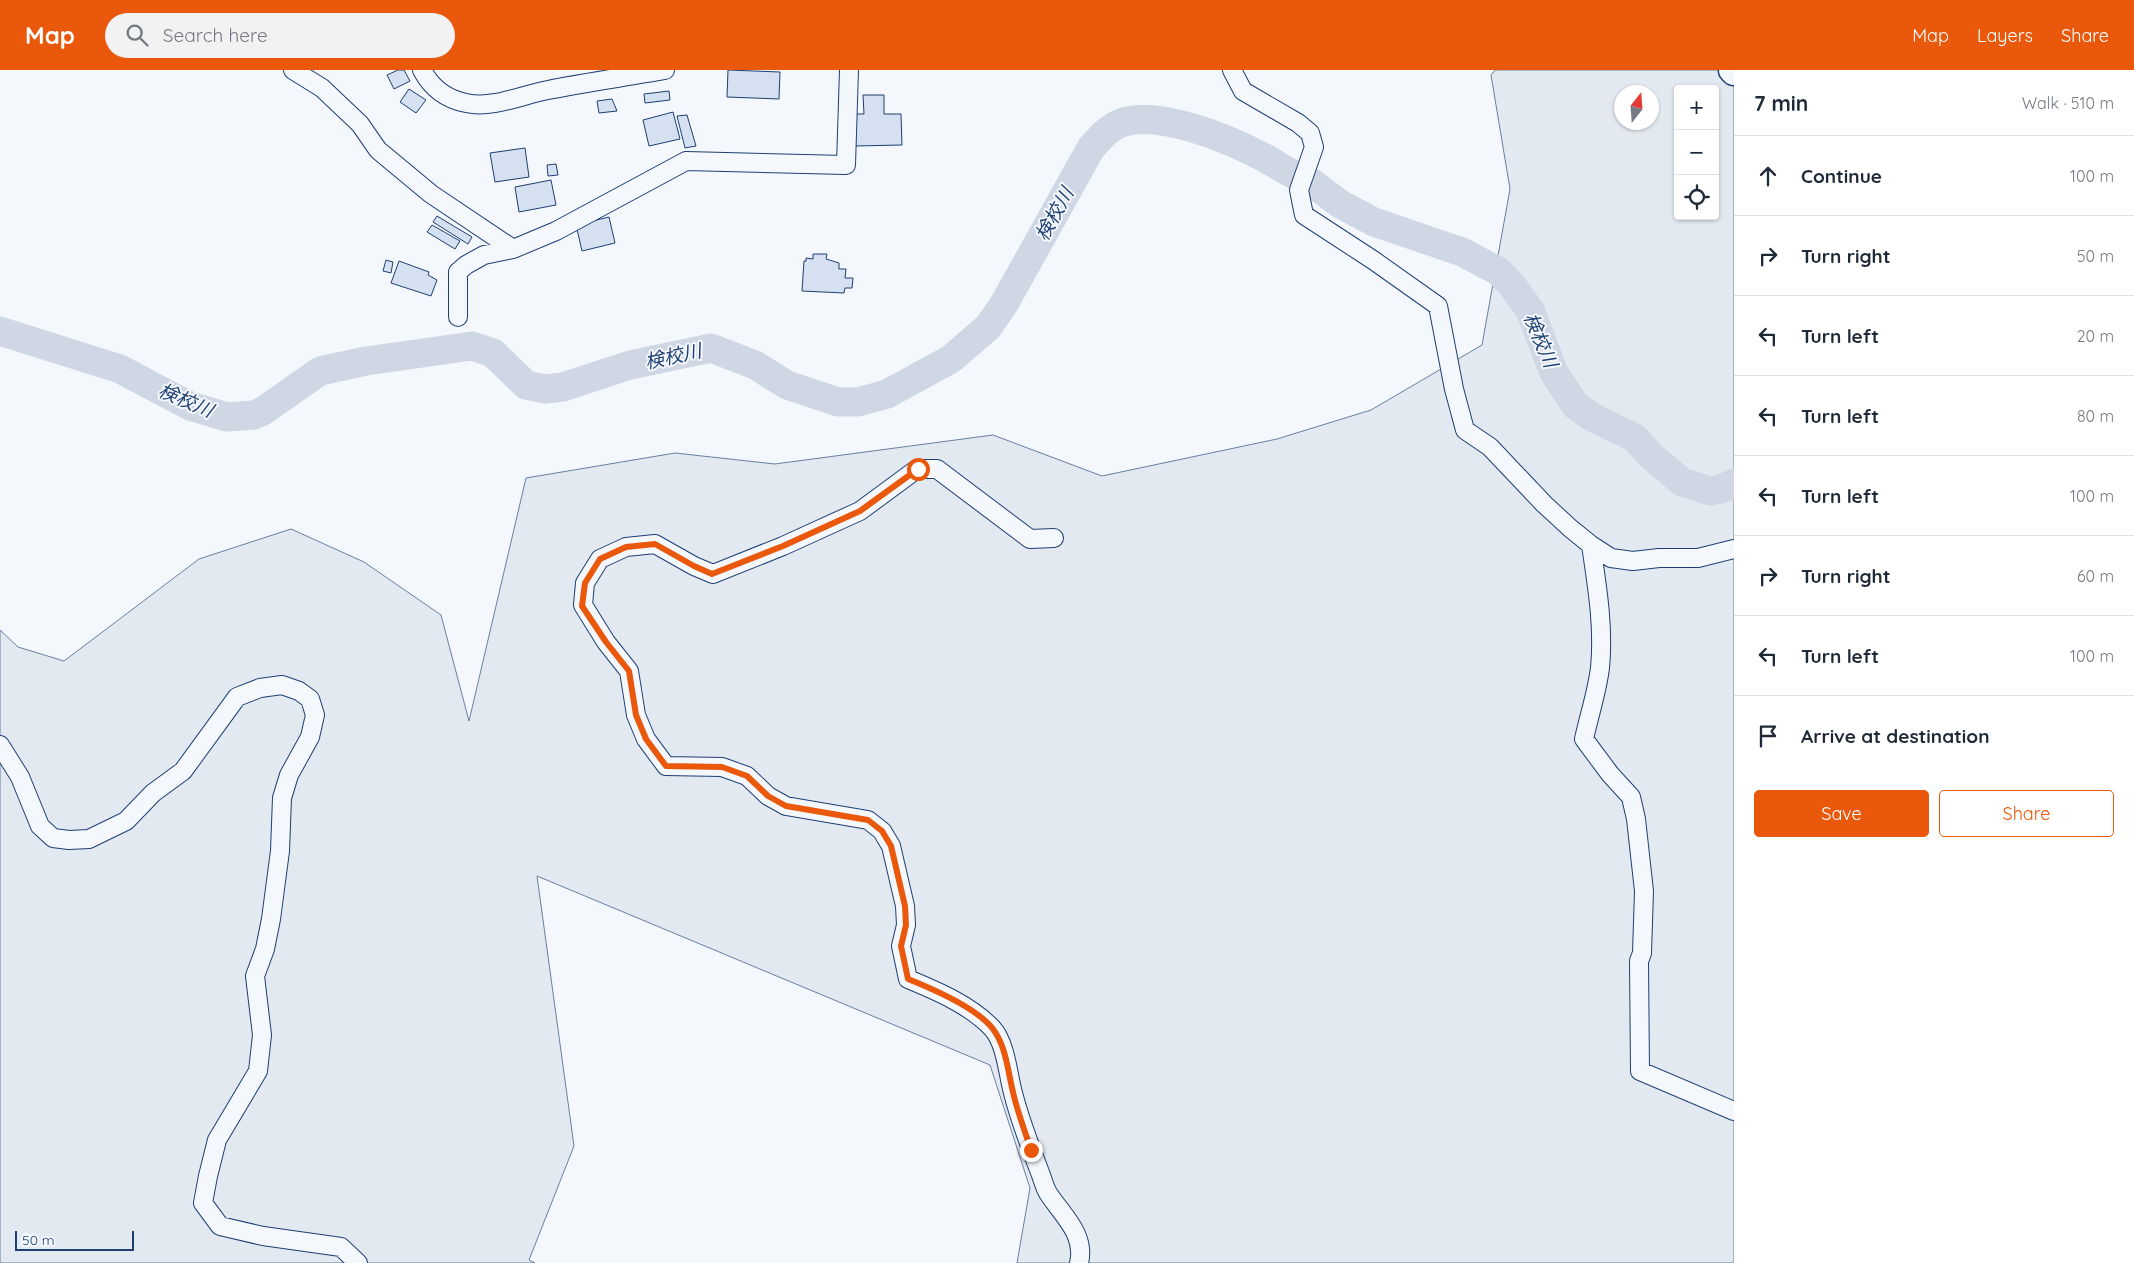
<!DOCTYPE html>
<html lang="en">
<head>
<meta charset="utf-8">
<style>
	:root { --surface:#fff; --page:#f2f2f3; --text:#1f2937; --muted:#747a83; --line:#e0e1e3; --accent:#ea580c }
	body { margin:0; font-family:Quicksand,"Noto Sans JP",sans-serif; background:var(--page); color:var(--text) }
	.controls { position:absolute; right:15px; top:15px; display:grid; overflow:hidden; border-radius:5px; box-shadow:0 1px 4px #0004 }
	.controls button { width:45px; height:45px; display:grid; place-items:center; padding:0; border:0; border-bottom:1px solid var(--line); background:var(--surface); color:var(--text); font:25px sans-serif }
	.compass { position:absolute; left:1614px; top:15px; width:45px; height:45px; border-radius:50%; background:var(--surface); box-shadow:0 1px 4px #0004; rotate:17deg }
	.scale { position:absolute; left:15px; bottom:12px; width:119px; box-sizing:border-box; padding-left:5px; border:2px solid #1d3f73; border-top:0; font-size:14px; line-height:18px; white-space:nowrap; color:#1d3f73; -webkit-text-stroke:4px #f4f7fb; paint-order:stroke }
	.stop { position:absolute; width:15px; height:15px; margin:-11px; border:4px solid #ea580c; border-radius:50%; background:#fff }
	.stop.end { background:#ea580c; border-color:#fff; box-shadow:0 1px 5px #0008 }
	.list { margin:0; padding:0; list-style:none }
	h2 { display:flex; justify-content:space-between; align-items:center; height:65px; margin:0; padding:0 20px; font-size:21px }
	h2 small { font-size:16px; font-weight:400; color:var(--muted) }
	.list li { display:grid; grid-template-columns:32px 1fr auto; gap:15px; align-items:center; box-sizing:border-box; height:80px; padding:0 20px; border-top:1px solid var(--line) }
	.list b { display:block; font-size:19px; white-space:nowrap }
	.list em { font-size:16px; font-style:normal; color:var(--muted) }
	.actions { display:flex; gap:10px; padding:15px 20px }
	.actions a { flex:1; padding:11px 0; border:1px solid var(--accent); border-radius:5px; text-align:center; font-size:18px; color:var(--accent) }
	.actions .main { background:var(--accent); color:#fff }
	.icon { flex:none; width:28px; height:28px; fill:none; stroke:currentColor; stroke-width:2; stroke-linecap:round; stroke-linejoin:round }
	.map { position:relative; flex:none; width:1734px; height:1193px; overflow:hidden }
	header { display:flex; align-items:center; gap:30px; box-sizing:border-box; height:70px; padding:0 25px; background:var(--accent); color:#fff }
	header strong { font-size:24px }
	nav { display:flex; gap:28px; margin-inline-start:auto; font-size:18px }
	.search { width:350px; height:45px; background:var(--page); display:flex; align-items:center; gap:12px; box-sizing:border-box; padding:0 18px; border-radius:28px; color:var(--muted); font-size:19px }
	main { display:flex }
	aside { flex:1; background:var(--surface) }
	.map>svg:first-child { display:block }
	.green { fill:#e3e9f0; stroke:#687fa3; fill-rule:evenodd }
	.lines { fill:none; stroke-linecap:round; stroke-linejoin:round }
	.river { stroke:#cfd7e4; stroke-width:29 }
	.building { fill:#d5e0f0; stroke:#1d3f73 }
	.minor-casing { stroke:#1d3f73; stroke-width:20 }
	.highway-casing { stroke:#1d3f73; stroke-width:29 }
	.minor { stroke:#f4f7fb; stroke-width:18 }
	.highway { stroke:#f4f7fb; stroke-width:26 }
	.route { stroke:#ea580c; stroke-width:6 }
	.labels { text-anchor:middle; stroke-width:4; stroke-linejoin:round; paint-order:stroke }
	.water-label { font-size:19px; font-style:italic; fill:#1d3f73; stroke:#f4f7fb }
</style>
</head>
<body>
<header>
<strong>Map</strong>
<div class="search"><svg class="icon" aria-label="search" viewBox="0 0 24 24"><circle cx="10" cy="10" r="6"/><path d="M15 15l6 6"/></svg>Search here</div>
<nav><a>Map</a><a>Layers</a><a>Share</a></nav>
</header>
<main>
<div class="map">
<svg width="1734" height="1193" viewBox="0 0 1734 1193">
	<rect width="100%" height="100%" fill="#f4f7fb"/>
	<!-- green -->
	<path class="green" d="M 1495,0 L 1734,0 L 1734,1193 L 1017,1193 L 1030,1118 L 990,995 L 537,806 L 574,1076 L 529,1190 L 535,1193 L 0,1193 L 0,560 L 18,577 L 64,591 L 199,489 L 291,459 L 364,492 L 441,545 L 469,651 L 526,408 L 675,383 L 775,394 L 993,365 L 1102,406 L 1277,369 L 1371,340 L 1482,275 L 1510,119 L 1491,5 ZM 1678,19 L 1715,19 L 1715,146 L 1678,146 ZM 1622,22 L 1652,22 L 1652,52 L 1622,52 Z"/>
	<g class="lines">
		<!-- river -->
		<path class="river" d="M 1311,112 L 1340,134 L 1374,152 L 1462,182 L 1498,201 L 1511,214 L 1530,240 L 1554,303 L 1576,336 L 1592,347 L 1635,368 L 1650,385 L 1682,412 L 1710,421 L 1721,419 L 1734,413
			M 0,261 L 120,299 L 190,336 L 227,347 L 254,345 L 263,341 L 320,301 L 366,291 L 472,276 L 493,283 L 526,315 L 545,319 L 563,317 L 630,295 L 711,278 L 755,295 L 787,315 L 838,332 L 858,332 L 887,324 L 951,289 L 988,257 L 1004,234 L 1091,78 C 1100,68 1110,56 1124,52 C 1162,41 1229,69 1263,87 C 1275,93 1285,101 1297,106"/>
	</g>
	<!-- building -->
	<path class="building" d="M 398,0 L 404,0 L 410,11 L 394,19 L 387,5 Z
		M 728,0 L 780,2 L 779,29 L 727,27 Z
		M 409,19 L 426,30 L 416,43 L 400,32 Z
		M 669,21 L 670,30 L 645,33 L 644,24 Z
		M 863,25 L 884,25 L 884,44 L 901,44 L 902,75 L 854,76 L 853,44 L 864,44 Z
		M 612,29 L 617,41 L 599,43 L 597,31 Z
		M 673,42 L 680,69 L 649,76 L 643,50 Z
		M 687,45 L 696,76 L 685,78 L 677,46 Z
		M 525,78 L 529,107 L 495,112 L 490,83 Z
		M 556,94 L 558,105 L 548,106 L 547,95 Z
		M 551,110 L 556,135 L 519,142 L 515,117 Z
		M 437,146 L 472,167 L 468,174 L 433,152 Z
		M 609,147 L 615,173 L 582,181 L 576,155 Z
		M 432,155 L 460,171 L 455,179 L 427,162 Z
		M 813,184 L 827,184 L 826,189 L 839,193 L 839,199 L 846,199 L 845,208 L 853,208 L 852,218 L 845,218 L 844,223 L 802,221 L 804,191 L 806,191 L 806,188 L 813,189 Z
		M 386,190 L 393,192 L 391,203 L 383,201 Z
		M 399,191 L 429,202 L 428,205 L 437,210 L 431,226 L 391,213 Z"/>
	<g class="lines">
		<!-- minor casing -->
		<g class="minor-casing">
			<path id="minor" d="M 293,0 L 322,18 L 360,54 L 378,80 L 431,124 L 513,179
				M 422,0 C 431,17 446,29 466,33 C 493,39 521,25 548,20 C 587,12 626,7 665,0
				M 1232,0 L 1243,21 L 1298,53 L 1310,63 L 1314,77 L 1299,120 L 1304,145 L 1373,190 L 1438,236 L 1454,319 L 1465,360 L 1490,377 L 1544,434 L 1570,458 L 1591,475 C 1597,516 1604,556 1600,598 C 1597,622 1589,646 1584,669 L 1610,704 L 1631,727 L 1636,749 L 1644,821 L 1642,883 L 1639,891 L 1640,1001 L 1734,1041
				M 458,247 L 458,202 L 466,195 L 484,185 L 513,179 L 556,161 L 686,91 L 846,95 L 849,0
				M 1054,468 L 1030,469 L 937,399 L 917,399 L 860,441 L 783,476 L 713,504 L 694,496 L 655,474 L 626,477 L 600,489 L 585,513 L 583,535 L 606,572 L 629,601 L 636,645 L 646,669 L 666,696 L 722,697 L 747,706 L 768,726 L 786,736 L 868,750 L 882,761 L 891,776 L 905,836 L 906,855 L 901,876 L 908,909 C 937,921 970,935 992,958 C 1006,973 1008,1005 1013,1023 C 1020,1051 1031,1079 1041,1105 C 1043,1111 1045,1118 1048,1123 C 1062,1145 1086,1164 1079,1193
				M 1591,475 L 1611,488 L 1633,491 L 1659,488 L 1698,488 L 1734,479
				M 0,675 L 20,707 L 40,756 L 53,768 L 69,770 L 89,769 L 126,751 L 153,723 L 183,701 L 237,627 L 260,618 L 282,615 L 299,621 L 310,629 L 315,645 L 310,667 L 289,705 L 282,728 L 280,781 L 271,849 L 265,879 L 255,906 L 262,965 L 258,1001 L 217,1070 L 208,1106 L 203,1133 L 220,1156 L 263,1166 L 341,1177 L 358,1193"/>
		</g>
		<!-- highway casing -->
		<g class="highway-casing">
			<path id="highway" d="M 1732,0 L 1734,2"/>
		</g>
		<!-- minor -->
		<use href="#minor" class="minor"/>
		<!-- highway -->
		<use href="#highway" class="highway"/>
	</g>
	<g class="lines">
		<!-- route -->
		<path class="route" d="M 918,399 L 860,441 L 783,476 L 712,504 L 694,496 L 655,474 L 626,477 L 600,489 L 585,513 L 582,536 L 606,572 L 629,601 L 636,645 L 646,669 L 666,696 L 722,697 L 747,706 L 768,726 L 786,736 L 868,750 L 882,761 L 891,776 L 905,836 L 906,855 L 901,876 L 908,909 C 933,919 977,938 993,959 C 1006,976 1008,1002 1013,1022 C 1017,1041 1025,1061 1031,1080"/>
	</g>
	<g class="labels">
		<!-- water labels -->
		<g class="water-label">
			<text transform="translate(1054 144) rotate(-61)" y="7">検校川</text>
			<text transform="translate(1541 270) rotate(67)" y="7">検校川</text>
			<text transform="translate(673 286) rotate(-12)" y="7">検校川</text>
			<text transform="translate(186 330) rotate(23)" y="7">検校川</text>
		</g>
	</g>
</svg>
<div class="controls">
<button>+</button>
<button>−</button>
<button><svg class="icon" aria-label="locate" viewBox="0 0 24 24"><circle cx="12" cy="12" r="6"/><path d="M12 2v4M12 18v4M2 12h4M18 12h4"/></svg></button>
</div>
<svg class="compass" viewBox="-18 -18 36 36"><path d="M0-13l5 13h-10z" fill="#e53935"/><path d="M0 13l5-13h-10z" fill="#747a83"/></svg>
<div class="scale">50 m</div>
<div class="stop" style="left:918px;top:399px"></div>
<div class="stop end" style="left:1031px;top:1080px"></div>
</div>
<aside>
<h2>7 min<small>Walk · 510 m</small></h2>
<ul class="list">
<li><svg class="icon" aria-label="ahead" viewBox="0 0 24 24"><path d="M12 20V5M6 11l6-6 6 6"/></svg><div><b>Continue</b></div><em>100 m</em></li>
<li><svg class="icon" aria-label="right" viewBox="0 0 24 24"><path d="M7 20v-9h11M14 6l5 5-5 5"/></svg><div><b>Turn right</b></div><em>50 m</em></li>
<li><svg class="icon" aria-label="left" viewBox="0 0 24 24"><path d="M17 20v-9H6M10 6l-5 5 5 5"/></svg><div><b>Turn left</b></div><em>20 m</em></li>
<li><svg class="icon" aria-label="left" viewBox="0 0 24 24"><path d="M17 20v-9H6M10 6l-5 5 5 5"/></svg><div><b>Turn left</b></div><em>80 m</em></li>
<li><svg class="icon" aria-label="left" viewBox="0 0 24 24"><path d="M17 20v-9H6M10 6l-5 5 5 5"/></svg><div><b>Turn left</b></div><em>100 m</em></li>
<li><svg class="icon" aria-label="right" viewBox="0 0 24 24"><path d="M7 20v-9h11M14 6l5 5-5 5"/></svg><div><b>Turn right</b></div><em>60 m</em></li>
<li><svg class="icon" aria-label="left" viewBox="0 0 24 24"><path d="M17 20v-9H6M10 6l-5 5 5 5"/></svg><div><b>Turn left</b></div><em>100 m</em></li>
<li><svg class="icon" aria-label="arrive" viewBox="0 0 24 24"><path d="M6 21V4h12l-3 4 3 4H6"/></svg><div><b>Arrive at destination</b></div></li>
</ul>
<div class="actions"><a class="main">Save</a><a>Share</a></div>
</aside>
</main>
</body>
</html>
